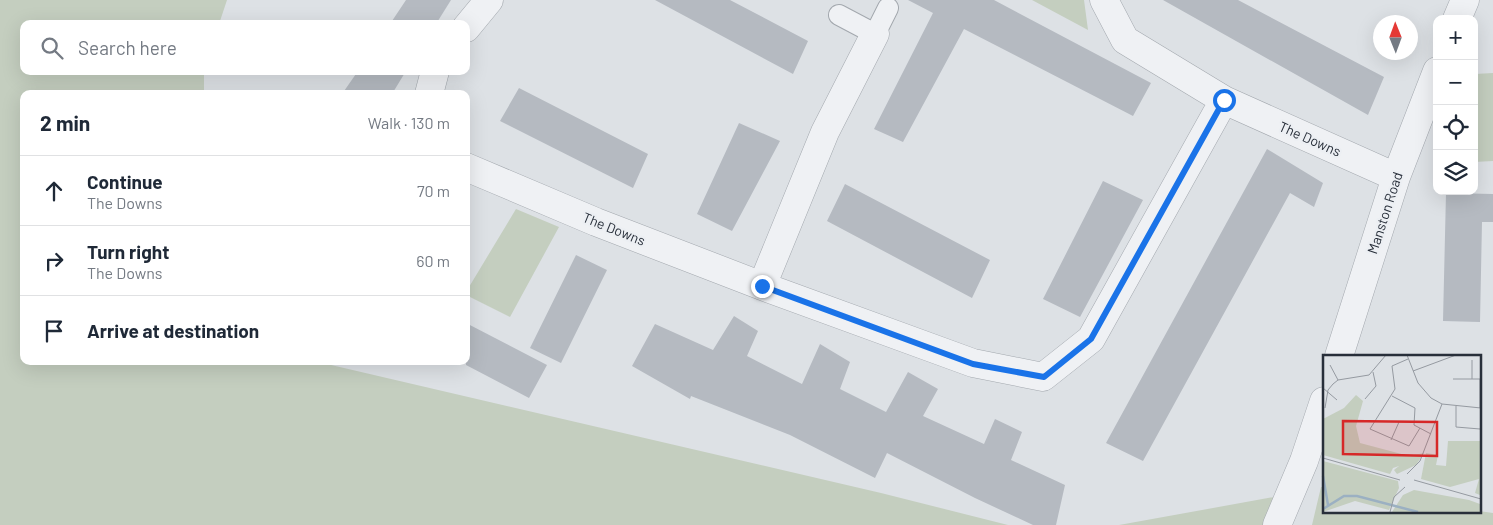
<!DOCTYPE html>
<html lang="en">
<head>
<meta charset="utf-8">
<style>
	:root { --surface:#fff; --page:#f2f2f3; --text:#1f2937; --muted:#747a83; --line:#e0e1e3 }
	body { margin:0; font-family:Barlow,sans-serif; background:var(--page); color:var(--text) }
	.controls { position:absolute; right:15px; top:15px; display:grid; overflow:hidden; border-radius:10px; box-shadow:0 5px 20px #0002 }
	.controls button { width:45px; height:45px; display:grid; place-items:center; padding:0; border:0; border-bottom:1px solid var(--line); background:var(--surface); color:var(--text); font:25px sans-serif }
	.compass { position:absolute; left:1373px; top:15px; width:45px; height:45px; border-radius:50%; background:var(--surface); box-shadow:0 5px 20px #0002; rotate:359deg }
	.stop { position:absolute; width:15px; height:15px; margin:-11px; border:4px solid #1a73e8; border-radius:50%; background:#fff }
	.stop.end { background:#1a73e8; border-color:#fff; box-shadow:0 1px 5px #0008 }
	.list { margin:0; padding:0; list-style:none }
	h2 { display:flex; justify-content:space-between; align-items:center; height:65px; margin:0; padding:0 20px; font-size:21px }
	h2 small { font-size:16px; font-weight:400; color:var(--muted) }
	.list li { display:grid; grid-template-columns:32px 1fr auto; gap:15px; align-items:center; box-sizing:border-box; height:70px; padding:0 20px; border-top:1px solid var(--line) }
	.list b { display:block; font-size:19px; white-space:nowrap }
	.list p { margin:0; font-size:16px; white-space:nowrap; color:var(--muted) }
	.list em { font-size:16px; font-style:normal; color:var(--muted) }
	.icon { flex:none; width:28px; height:28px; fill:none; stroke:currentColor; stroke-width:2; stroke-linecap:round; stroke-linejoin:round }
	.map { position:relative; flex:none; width:1493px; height:525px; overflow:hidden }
	.search { position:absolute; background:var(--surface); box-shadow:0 5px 20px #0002; left:20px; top:20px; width:450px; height:55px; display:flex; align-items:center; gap:12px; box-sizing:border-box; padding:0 18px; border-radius:10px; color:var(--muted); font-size:19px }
	.panel { position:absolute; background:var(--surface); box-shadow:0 5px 20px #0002; left:20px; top:90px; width:450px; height:275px; border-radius:10px }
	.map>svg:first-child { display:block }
	.green { fill:#c4cebf }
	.building { fill:#b5bac1 }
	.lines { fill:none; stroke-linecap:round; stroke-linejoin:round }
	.lane-casing { stroke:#a3a8ae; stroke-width:22 }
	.street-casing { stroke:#a3a8ae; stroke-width:29 }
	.lane { stroke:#eff1f4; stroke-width:20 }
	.street { stroke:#eff1f4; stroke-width:28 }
	.route { stroke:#1a73e8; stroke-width:6 }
	.labels { text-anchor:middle; stroke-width:4.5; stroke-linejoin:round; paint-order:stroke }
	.street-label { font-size:14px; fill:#282f3a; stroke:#eceff3 }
	.inset-river { fill:none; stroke:#9bb0c2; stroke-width:2.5 }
	.inset-road { fill:none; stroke:#959aa1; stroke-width:1 }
	.view { fill:#d62828; fill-opacity:0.15; stroke:#d62828; stroke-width:2.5 }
	.inset-edge { fill:none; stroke:#282f3a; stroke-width:2.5 }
</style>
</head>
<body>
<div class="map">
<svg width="1493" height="525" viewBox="0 0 1493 525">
	<rect width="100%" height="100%" fill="#dde1e5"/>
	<!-- green -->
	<path class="green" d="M 0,0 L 227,0 L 219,24 L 24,24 L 24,71 L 204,71 L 204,94 L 24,94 L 24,361 L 314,361 L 881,493 L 1008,525 L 0,525 Z
		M 1032,0 L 1084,0 L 1088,30 Z
		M 1493,73 L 1493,161 L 1474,162 L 1474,76 L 1475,74 Z
		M 516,209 L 559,227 L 510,317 L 466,295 L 466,292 Z
		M 1321,487 L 1324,487 L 1324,511 L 1479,511 L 1493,513 L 1493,525 L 1312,525 Z
		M 1285,495 L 1271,525 L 1119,525 Z"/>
	<!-- building -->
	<path class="building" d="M 406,0 L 451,0 L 436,24 L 390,24 Z
		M 655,0 L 730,0 L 808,41 L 793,74 Z
		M 908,0 L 994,0 L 1151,83 L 1133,116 L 964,29 L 903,142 L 874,129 L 933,13 Z
		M 1163,0 L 1238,0 L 1384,77 L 1368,115 Z
		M 358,71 L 406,71 L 392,94 L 342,94 Z
		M 519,88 L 648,154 L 633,188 L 500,121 Z
		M 739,123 L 780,141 L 732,231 L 697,214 Z
		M 1267,149 L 1323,183 L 1314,207 L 1290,193 L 1143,461 L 1106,443 Z
		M 1103,181 L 1143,200 L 1080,317 L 1043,299 Z
		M 845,184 L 990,260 L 972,298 L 827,221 Z
		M 1446,193 L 1493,194 L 1493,222 L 1482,222 L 1480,322 L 1443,321 Z
		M 576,255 L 607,270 L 561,363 L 530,348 Z
		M 734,316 L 758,331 L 747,356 L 802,384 L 820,344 L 850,362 L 840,389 L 886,412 L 908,372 L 938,389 L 923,416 L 984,444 L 995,419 L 1022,432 L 1011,460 L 1065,485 L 1056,525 L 1033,525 L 975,498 L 887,453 L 875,478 L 790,435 L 691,396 L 690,399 L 632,366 L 655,324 L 713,350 Z
		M 466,323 L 547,365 L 529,398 L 466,365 Z"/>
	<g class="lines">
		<!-- lane casing -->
		<g class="lane-casing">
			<path id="lane" d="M 839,15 L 875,34 L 888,8"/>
		</g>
		<!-- street casing -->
		<g class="street-casing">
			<path id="street" d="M 1104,0 L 1125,40 L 1224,100 L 1396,177
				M 1457,19 L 1465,0
				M 466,28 L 489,0
				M 429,94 L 435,71
				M 466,167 L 596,222 L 762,286 L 973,363 L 1043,377 L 1091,339 L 1224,100
				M 762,286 L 825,132 L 875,34
				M 1339,356 L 1396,177 L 1437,71
				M 1277,525 L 1304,461 L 1324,401"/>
		</g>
		<!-- lane -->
		<use href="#lane" class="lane"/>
		<!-- street -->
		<use href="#street" class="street"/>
	</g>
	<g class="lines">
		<!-- route -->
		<path class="route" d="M 762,286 L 973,364 L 1044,377 L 1091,339 L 1224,100"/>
	</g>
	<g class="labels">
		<!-- street labels -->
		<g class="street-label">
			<text transform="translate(1310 139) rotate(24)" y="5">The Downs</text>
			<text transform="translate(1385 213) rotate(-72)" y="5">Manston Road</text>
			<text transform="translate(614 229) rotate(22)" y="5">The Downs</text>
		</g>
	</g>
	<!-- overview -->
	<g transform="translate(1323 355)">
		<rect width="158" height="158" fill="#dde1e5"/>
		<path d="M 33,40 L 40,46 L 33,71 L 37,88 L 86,101 L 101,98 L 93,110 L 74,119 L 71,115 L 76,111 L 70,113 L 67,119 L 0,100 L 0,64 L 21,53 ZM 125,86 L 157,86 L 157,140 L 152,138 L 156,124 L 127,132 L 98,124 L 103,98 L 115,100 L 113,110 L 123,111 ZM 0,106 L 75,126 L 76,133 L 66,155 L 32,146 L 0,157 ZM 91,135 L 146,145 L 157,149 L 157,157 L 69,157 L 80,140 Z" fill="#c4cebf"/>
		<path class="inset-river" d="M 0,121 L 5,150M 0,154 L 21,141 L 34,141 L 95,157"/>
		<path class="inset-road" d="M 84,0 L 95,28 L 108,43 L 119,49 L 158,53M 85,4 L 69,11 L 72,34 L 47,74 L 86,91 L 97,73M 7,10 L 15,25M 90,16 L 133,0M 130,24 L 158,24M 149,24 L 149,5M 157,24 L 157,53M 0,33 L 14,45M 69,41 L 92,53 L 91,70 L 108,79M 42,44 L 53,31 L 50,17M 133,51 L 133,72 L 157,74M 2,53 L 5,35 L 10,29 L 15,25 L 46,20 L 63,0M 68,85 L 76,67M 0,103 L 77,125M 84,119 L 97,106 L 119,49M 91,125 L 158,144M 67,157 L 71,142 L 82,132"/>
		<path class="view" d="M 20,66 L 114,67 L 114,101 L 20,99 Z"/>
		<rect width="158" height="158" class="inset-edge"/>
	</g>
</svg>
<div class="controls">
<button>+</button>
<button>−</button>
<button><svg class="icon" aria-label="locate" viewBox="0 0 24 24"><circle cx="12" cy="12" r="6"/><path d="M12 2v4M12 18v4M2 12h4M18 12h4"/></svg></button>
<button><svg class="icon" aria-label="layers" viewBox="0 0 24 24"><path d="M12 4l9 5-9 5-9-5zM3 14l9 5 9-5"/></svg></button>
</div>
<svg class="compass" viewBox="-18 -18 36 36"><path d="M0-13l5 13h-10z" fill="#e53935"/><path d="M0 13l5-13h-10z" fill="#747a83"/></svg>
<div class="stop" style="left:1224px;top:100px"></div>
<div class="stop end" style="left:762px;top:286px"></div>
<div class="search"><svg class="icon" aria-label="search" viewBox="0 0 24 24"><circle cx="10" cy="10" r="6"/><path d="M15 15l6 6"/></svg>Search here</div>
<section class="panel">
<h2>2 min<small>Walk · 130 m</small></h2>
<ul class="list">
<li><svg class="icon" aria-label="ahead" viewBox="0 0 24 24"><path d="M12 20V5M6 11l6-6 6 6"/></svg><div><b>Continue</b><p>The Downs</p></div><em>70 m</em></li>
<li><svg class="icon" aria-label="right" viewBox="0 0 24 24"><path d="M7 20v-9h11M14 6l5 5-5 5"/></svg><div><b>Turn right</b><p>The Downs</p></div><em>60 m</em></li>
<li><svg class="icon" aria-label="arrive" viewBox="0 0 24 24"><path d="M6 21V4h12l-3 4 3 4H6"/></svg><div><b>Arrive at destination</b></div></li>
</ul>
</section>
</div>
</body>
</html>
